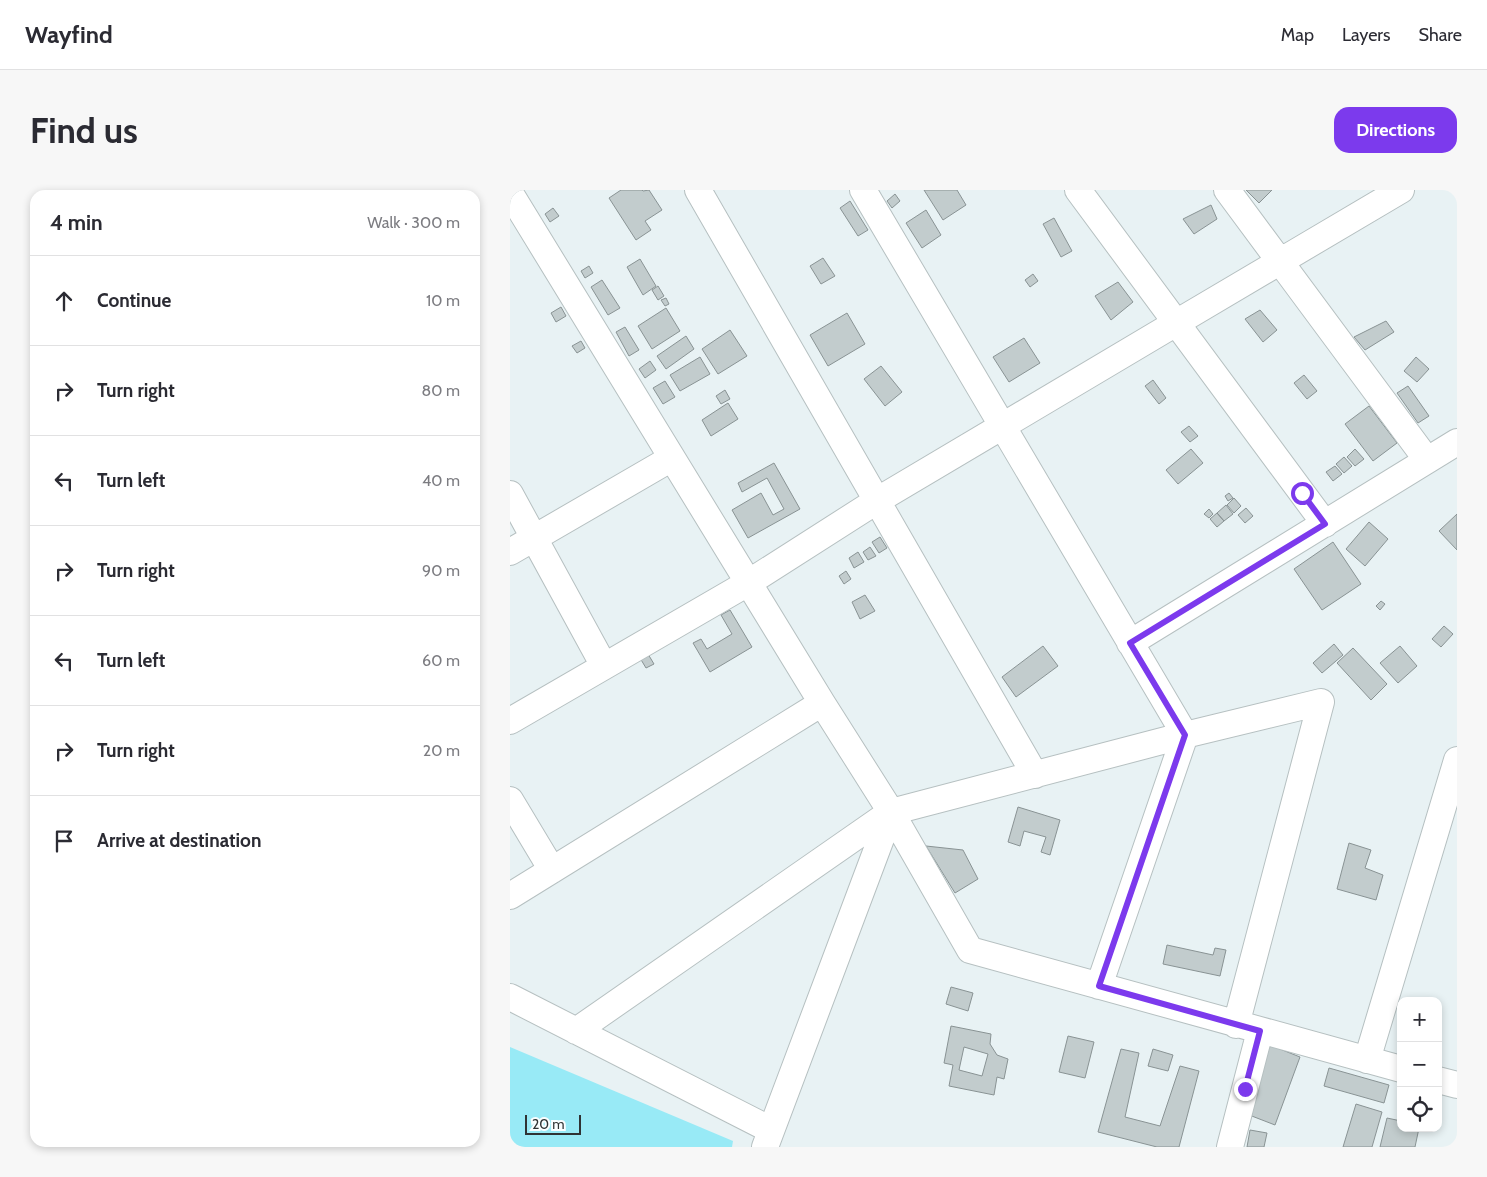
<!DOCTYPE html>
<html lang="en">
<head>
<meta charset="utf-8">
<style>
	:root { --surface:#fff; --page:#f7f7f7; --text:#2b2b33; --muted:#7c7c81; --line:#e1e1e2; --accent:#7c3aed }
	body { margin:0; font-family:Cabin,sans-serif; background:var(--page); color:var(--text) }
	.controls { position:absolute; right:15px; bottom:15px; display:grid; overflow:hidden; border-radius:10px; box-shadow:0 2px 8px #0003 }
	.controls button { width:45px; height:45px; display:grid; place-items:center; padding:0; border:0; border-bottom:1px solid var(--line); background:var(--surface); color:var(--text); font:25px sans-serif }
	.scale { position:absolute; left:15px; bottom:12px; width:56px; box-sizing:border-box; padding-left:5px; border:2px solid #2f3334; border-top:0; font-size:14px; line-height:18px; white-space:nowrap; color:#2f3334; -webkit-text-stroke:4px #fafeff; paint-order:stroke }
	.stop { position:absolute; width:15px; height:15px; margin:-11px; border:4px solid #7c3aed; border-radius:50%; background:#fff }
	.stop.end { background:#7c3aed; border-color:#fff; box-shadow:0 1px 5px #0008 }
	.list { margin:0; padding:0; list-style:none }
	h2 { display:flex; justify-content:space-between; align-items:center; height:65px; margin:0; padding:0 20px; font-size:21px }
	h2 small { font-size:16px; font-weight:400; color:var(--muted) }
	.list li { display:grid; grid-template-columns:32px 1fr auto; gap:15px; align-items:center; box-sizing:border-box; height:90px; padding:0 20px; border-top:1px solid var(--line) }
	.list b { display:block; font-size:19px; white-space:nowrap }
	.list em { font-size:16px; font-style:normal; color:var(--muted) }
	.icon { flex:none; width:28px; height:28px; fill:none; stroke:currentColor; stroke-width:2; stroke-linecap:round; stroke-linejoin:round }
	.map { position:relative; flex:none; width:947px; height:957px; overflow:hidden; border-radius:15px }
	header { display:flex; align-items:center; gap:30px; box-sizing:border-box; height:70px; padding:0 25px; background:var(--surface); border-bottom:1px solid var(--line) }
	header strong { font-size:24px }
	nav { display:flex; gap:28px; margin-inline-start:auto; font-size:18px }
	.intro { display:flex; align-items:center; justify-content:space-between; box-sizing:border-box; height:120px; padding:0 30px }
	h1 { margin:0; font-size:35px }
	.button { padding:12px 22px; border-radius:15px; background:var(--accent); color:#fff; font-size:18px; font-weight:700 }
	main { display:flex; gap:30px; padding:0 30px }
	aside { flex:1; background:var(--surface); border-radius:15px; box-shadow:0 2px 8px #0003 }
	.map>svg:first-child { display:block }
	.green { fill:#98eaf6 }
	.building { fill:#c2cccd; stroke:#899394; fill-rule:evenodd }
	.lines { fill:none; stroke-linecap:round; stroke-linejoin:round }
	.minor-casing { stroke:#b6c0c1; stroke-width:28 }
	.minor { stroke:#fff; stroke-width:26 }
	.route { stroke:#7c3aed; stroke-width:6 }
</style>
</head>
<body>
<header>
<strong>Wayfind</strong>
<nav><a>Map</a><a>Layers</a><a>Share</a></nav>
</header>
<div class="intro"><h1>Find us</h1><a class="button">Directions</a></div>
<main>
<aside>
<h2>4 min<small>Walk · 300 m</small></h2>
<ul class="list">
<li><svg class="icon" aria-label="ahead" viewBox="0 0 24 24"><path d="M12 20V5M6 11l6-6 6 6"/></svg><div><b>Continue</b></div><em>10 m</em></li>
<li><svg class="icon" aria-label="right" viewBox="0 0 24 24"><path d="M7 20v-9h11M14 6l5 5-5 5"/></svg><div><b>Turn right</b></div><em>80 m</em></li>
<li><svg class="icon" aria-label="left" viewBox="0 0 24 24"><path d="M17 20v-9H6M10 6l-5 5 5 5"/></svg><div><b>Turn left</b></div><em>40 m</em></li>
<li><svg class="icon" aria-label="right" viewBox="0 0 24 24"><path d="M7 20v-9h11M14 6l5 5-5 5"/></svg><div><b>Turn right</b></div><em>90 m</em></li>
<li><svg class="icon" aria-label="left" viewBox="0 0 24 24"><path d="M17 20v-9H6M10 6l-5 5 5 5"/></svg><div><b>Turn left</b></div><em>60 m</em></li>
<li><svg class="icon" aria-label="right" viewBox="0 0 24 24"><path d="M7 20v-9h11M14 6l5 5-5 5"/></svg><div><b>Turn right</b></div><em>20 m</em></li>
<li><svg class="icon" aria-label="arrive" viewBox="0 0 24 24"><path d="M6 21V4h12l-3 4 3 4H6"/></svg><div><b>Arrive at destination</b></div></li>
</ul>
</aside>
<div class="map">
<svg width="947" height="957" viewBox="0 0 947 957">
	<rect width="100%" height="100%" fill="#e8f2f4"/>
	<!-- green -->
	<path class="green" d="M 0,857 L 223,951 L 222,957 L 0,957 Z"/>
	<!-- building -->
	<path class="building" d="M 111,0 L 132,0 L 133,1 L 139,0 L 152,20 L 135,31 L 141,40 L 126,50 L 99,8 Z
		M 414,0 L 447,0 L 456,15 L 433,30 Z
		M 736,0 L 762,0 L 749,13 Z
		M 385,4 L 390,11 L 382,18 L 377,11 Z
		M 340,11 L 358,40 L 348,46 L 330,18 Z
		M 701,15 L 707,29 L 684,44 L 673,29 Z
		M 43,18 L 49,26 L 40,32 L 35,24 Z
		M 416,20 L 431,45 L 412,58 L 396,33 Z
		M 544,28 L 562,61 L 551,67 L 533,34 Z
		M 313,68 L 325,86 L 311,94 L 300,76 Z
		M 130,69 L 146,96 L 133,105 L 117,77 Z
		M 79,76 L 83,83 L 75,88 L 71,81 Z
		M 523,84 L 528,91 L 520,97 L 515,90 Z
		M 92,90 L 110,118 L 98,125 L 81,97 Z
		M 608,92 L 623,112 L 601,130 L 585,106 Z
		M 148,96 L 154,106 L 148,110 L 142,100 Z
		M 156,108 L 159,114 L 155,116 L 151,110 Z
		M 51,117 L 56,126 L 46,132 L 41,123 Z
		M 156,118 L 170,141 L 142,159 L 128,136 Z
		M 750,120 L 767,140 L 753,152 L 735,129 Z
		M 337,123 L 355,154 L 318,176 L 300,145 Z
		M 876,131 L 884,142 L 855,160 L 844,147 Z
		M 115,137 L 129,160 L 119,166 L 106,142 Z
		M 220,140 L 237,166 L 208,184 L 192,159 Z
		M 176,146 L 184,159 L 156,179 L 147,166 Z
		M 514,148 L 530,173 L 499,192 L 483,167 Z
		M 71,151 L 75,158 L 67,163 L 62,156 Z
		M 190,167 L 200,184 L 170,201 L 160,185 Z
		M 906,167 L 919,179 L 907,192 L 894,181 Z
		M 140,171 L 146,180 L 135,188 L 129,179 Z
		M 371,176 L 392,202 L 375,216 L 354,189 Z
		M 794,185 L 807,201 L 797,209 L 784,193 Z
		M 643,190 L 656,208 L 649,214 L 635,196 Z
		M 155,191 L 165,207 L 153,214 L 143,198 Z
		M 898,196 L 919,226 L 908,233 L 887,203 Z
		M 215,200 L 220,209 L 211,214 L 206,206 Z
		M 218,213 L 228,229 L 201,246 L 192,230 Z
		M 859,216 L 887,253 L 863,271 L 835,234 Z
		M 679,236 L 688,246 L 680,252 L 671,242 Z
		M 681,259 L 693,273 L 668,294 L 656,280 Z
		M 845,259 L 854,269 L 845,276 L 837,267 Z
		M 834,267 L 842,276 L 834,283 L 826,274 Z
		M 264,273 L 290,319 L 238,348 L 222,320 L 251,303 L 263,325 L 274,319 L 257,288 L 232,302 L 228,293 Z
		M 825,276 L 832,284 L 823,291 L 816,282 Z
		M 719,303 L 723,308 L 718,311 L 715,306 Z
		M 724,308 L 731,316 L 724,323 L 717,315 Z
		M 716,315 L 723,324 L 714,331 L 707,323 Z
		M 736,318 L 743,326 L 735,333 L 728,325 Z
		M 699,319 L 703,324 L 699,328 L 694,324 Z
		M 707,323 L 714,331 L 707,337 L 700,329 Z
		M 947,324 L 947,360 L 929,341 Z
		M 859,332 L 878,349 L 855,376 L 836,359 Z
		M 370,347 L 377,358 L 369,363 L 362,352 Z
		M 823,352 L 851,394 L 812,420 L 784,379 Z
		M 360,357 L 366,366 L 358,370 L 353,362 Z
		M 348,362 L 354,372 L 344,378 L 339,368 Z
		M 336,381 L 341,389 L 334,394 L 329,386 Z
		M 355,405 L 365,421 L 350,429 L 342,412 Z
		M 871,411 L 875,414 L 870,420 L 866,416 Z
		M 220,420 L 242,457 L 200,482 L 183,453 L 191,449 L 197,459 L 222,444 L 211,425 Z
		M 934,436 L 943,444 L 931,457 L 922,449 Z
		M 824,454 L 833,465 L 812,483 L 803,473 Z
		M 533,456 L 548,476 L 506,507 L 492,487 Z
		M 890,456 L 907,476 L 888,493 L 870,473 Z
		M 843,458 L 877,494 L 861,510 L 827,473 Z
		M 135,459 L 144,474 L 136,478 L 127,463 Z
		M 508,617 L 550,630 L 540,665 L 531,662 L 536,647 L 514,641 L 510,656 L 498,652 Z
		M 839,653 L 861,660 L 855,678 L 873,685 L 866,710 L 827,699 Z
		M 416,656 L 453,660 L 468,689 L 445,703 Z
		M 657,755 L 703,765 L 705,758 L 716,760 L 710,786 L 653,774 Z
		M 441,797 L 463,803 L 458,821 L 436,814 Z
		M 441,836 L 481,844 L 480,854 L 487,865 L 498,869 L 494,889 L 487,887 L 484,905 L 439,896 L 443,875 L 434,873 ZM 454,857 L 478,864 L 472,886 L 449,880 Z
		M 558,846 L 584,852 L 575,888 L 549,882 Z
		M 760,855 L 790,867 L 765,935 L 734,923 Z
		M 611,859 L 629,863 L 615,927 L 650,936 L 670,876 L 689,881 L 669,957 L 647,957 L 588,942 Z
		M 643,859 L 663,865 L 658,881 L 638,876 Z
		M 819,878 L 879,895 L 874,913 L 814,896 Z
		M 846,914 L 872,922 L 862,957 L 833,957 Z
		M 877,928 L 891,931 L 891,938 L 909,938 L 905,957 L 870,957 Z
		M 740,940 L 757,943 L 754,957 L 737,957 Z"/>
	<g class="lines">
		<!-- minor casing -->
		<g class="minor-casing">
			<path id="minor" d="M 188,0 L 525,585
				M 353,0 L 675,545 L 589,796
				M 568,0 L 815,334
				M 717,0 L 917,270
				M 0,3 L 312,513 L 381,622 L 460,760 L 891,879
				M 0,304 L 94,476
				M 0,362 L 162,268
				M 620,453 L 947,252
				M 0,531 L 238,393 L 368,310 L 666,133 L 891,0
				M 0,610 L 42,680
				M 0,706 L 312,513
				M 0,807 L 261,940
				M 66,841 L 381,622 L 675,545 L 811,512 L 726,835
				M 857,870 L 947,570
				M 928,890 L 947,895
				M 255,957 L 381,622
				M 720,957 L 750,841"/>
		</g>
		<!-- minor -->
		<use href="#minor" class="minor"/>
	</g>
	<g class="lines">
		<!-- route -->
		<path class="route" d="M 735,899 L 750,841 L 589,796 L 675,545 L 620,453 L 815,334 L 792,303"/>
	</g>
</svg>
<div class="controls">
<button>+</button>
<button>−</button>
<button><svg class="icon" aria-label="locate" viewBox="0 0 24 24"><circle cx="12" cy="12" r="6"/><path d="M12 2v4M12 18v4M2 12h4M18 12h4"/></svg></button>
</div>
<div class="scale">20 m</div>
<div class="stop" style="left:792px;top:303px"></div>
<div class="stop end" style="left:735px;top:899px"></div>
</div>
</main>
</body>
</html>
